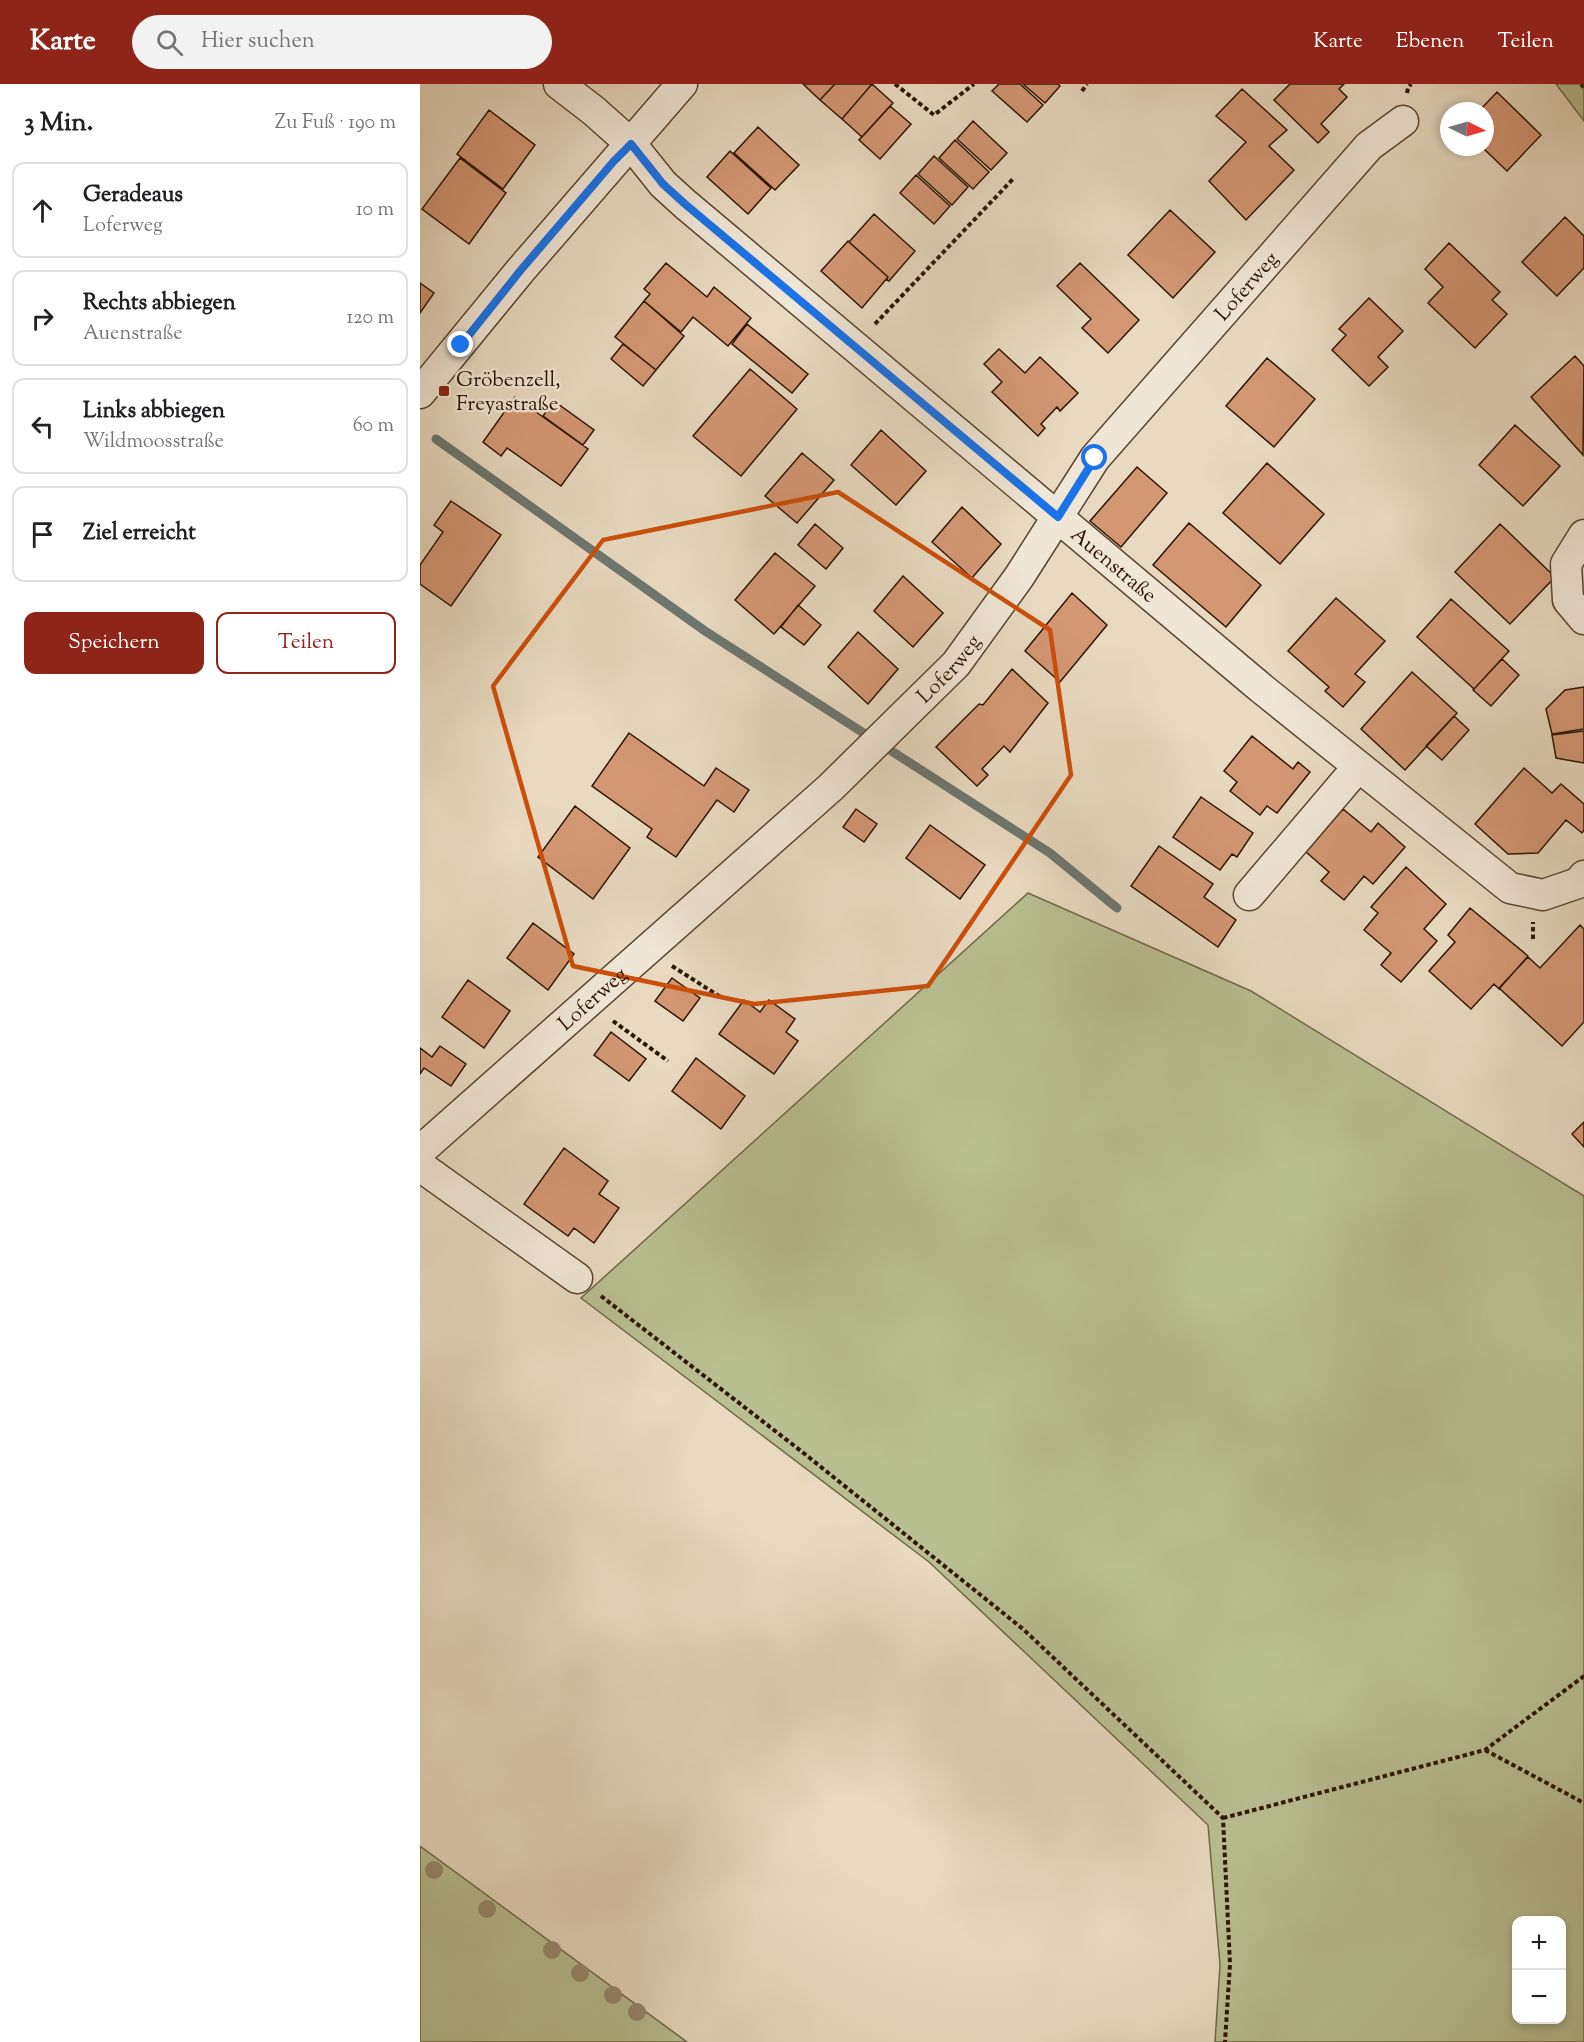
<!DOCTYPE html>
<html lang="de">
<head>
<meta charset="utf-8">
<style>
	:root { --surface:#fff; --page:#f2f2f2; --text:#202124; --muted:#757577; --line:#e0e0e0; --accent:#8f2418 }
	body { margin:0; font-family:"Sorts Mill Goudy",serif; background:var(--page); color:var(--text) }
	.controls { position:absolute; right:18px; bottom:18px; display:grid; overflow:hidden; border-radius:12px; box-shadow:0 3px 9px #0003 }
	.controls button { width:54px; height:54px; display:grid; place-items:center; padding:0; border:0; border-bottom:2px solid var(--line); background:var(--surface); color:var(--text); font:30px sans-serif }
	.compass { position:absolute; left:1020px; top:18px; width:54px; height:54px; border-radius:50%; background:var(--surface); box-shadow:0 3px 9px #0003; rotate:95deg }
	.stop { position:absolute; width:18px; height:18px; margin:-14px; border:4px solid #1a73e8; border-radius:50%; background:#fff }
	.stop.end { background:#1a73e8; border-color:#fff; box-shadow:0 2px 6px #0008 }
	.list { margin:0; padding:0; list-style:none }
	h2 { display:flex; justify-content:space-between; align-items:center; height:78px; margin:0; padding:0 24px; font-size:26px }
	h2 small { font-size:20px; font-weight:400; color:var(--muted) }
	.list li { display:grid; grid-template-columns:39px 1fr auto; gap:18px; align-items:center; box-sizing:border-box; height:96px; margin:0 12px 12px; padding:0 12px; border:2px solid var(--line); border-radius:12px }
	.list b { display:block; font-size:22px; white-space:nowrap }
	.list p { margin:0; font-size:20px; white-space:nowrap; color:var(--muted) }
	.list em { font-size:20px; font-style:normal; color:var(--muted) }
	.actions { display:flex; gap:12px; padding:18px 24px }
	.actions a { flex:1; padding:14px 0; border:2px solid var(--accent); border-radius:12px; text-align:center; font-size:21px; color:var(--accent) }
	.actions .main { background:var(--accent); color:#fff }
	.icon { flex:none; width:33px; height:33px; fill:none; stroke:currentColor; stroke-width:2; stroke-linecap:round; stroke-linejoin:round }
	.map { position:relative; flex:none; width:1164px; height:1958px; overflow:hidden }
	header { display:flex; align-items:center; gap:36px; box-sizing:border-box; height:84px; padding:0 30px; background:var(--accent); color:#fff }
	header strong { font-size:28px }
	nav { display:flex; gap:33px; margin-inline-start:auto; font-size:21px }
	.search { width:420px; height:54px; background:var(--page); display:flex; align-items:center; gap:15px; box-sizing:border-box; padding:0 21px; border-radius:33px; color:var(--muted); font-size:22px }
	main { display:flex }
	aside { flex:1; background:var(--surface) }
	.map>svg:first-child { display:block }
	.green { fill:#b8bf91; stroke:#726a48; stroke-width:1.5; fill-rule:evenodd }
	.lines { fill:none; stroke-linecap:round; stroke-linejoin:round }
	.stream { stroke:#6d776f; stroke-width:9 }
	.building { fill:#d39774; stroke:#2d1400; stroke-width:1.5 }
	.minor-casing { stroke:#5c4530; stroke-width:33 }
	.path { stroke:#2d1400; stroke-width:4; stroke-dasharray:4.5 3; stroke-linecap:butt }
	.minor { stroke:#f0e6d6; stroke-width:30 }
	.tree { fill:#98896f }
	.route { stroke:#1a73e8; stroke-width:8 }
	.marked { fill:none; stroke:#cc4f0a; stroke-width:4.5; stroke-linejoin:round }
	.poi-dot { fill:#8f2418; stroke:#f0e6d6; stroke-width:2 }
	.labels { text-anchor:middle; stroke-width:5; stroke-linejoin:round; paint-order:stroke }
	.street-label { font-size:21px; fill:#2d1400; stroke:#f0e6d6 }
	.poi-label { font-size:21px; fill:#2d1400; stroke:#f0e6d6; text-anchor:start }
</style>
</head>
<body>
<header>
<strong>Karte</strong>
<div class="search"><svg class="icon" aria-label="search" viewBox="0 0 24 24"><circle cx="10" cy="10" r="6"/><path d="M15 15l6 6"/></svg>Hier suchen</div>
<nav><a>Karte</a><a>Ebenen</a><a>Teilen</a></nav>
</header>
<main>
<aside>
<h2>3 Min.<small>Zu Fuß · 190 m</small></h2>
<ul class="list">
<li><svg class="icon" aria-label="ahead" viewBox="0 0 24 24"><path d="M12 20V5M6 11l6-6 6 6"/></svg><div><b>Geradeaus</b><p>Loferweg</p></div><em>10 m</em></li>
<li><svg class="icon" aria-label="right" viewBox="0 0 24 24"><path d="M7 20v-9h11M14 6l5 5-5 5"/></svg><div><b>Rechts abbiegen</b><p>Auenstraße</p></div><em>120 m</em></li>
<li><svg class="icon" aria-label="left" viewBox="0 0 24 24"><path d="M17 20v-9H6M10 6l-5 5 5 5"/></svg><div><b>Links abbiegen</b><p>Wildmoosstraße</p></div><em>60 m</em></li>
<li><svg class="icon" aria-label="arrive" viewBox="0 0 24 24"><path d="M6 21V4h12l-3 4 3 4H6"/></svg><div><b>Ziel erreicht</b></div></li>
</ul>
<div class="actions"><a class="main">Speichern</a><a>Teilen</a></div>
</aside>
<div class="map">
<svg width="1164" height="1958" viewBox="0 0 1164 1958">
	<rect width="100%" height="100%" fill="#e8d9c0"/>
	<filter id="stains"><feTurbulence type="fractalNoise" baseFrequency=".00333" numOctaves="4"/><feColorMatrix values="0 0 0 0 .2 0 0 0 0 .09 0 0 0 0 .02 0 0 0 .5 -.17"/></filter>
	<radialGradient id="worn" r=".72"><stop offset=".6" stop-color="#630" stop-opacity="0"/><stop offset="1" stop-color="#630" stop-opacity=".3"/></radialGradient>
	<!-- green -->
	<path class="green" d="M 1136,0 L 1164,0 L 1164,37 Z
		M 608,809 L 831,907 L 1164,1112 L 1164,1958 L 795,1958 L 800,1881 L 788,1741 L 509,1478 L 161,1214 ZM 1096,1836 L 1142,1836 L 1142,1936 L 1096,1936 Z
		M 0,1762 L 267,1958 L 0,1958 Z"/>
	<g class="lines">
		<!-- stream -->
		<path class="stream" d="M 16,355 L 285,547 L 630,769 L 697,824"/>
	</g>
	<!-- building -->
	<path class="building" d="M 383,0 L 415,0 L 400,16 Z
		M 415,0 L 452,0 L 422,35 L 400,16 Z
		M 452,0 L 473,19 L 442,53 L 422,35 Z
		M 579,0 L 600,0 L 623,21 L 607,38 L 572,7 Z
		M 603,0 L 638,0 L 640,2 L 625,19 Z
		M 870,0 L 924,0 L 919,5 L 927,13 L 901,40 L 909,48 L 898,59 L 854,16 Z
		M 822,5 L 867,46 L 849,62 L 874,86 L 826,136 L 789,97 L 826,58 L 796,32 Z
		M 1077,8 L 1121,51 L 1087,87 L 1062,63 L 1065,63 L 1065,27 L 1059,27 Z
		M 470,22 L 491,40 L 460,75 L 439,56 Z
		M 69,26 L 115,61 L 83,105 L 37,70 Z
		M 553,37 L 587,69 L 571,86 L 537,55 Z
		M 338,43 L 379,81 L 355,106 L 314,69 Z
		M 535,56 L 569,88 L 553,105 L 519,74 Z
		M 310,67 L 351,104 L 328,130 L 287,93 Z
		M 514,72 L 548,103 L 532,121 L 498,90 Z
		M 40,74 L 86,109 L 49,160 L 2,125 Z
		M 496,91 L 530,122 L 514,140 L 480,109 Z
		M 750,126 L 795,168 L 753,214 L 708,171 Z
		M 454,130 L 495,167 L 469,197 L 467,196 L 468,193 L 429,158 Z
		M 1145,133 L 1164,152 L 1164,184 L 1137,212 L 1102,178 Z
		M 428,157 L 468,193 L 442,224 L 401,187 Z
		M 1029,159 L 1080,208 L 1072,216 L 1087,230 L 1055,264 L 1008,219 L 1023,203 L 1005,185 Z
		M 246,179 L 287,213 L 294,203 L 331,234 L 308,262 L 273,233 L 261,248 L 224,217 L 230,210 L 224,205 Z
		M 660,179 L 719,236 L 688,269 L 662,244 L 671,235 L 637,202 Z
		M 0,199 L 14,209 L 0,229 Z
		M 949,214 L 983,247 L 958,273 L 968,283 L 949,302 L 912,266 L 926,251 L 919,245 Z
		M 224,217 L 264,252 L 236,286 L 195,253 Z
		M 327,240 L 388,290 L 372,309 L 312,260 Z
		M 203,260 L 236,286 L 223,302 L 191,275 Z
		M 579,265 L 605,289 L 620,273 L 658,309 L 640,327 L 637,323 L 621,340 L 625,344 L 618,352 L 572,308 L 582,298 L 564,280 Z
		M 1155,272 L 1164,282 L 1163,371 L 1111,313 Z
		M 847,274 L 895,315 L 854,363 L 806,322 Z
		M 330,285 L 377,325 L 321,392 L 273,352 Z
		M 95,313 L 168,365 L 141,402 L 87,364 L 81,372 L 63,358 Z
		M 134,317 L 174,346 L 163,361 L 123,332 Z
		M 1095,341 L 1140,382 L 1103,422 L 1059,381 Z
		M 461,346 L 506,387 L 476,421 L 431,381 Z
		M 382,369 L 414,396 L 377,439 L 345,412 Z
		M 847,379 L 904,430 L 860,480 L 803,429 Z
		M 717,383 L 747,409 L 701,463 L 670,437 Z
		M 31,417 L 81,451 L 31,522 L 0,500 L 0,481 L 23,448 L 14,441 Z
		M 542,423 L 581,460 L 552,494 L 512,458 Z
		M 769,439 L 841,501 L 806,543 L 733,481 Z
		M 395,440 L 423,464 L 406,485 L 378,461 Z
		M 1080,440 L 1135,493 L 1090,540 L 1035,488 Z
		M 355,469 L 395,502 L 354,550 L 315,516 Z
		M 483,492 L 523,529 L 493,563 L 454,527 Z
		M 652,509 L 687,541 L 640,598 L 605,567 Z
		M 916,514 L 965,557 L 935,590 L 945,598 L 923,623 L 905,607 L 909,603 L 868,567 Z
		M 1031,515 L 1089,567 L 1054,605 L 997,553 Z
		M 378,521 L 401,541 L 384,561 L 361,543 Z
		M 438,548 L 478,585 L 448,620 L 408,583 Z
		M 1082,575 L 1099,591 L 1071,622 L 1053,606 Z
		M 592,585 L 628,619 L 590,668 L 584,662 L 562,685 L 568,691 L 557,702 L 516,663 L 559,620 L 563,621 Z
		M 992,588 L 1037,629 L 985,686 L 941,645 Z
		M 1164,603 L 1164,645 L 1132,650 L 1126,625 L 1145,606 Z
		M 1034,632 L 1049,646 L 1022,676 L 1006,662 Z
		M 1164,647 L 1164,679 L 1136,674 L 1132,651 Z
		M 209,649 L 284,702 L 296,684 L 329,706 L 314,728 L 297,716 L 256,773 L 227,753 L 232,745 L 172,702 Z
		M 832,652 L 873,685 L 878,678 L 890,688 L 857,729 L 847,722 L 840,731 L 810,707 L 817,698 L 804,687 Z
		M 1104,684 L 1132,709 L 1141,700 L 1164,720 L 1164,746 L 1162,749 L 1146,736 L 1118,769 L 1088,770 L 1055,740 Z
		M 781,713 L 833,749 L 817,773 L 812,770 L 800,786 L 753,753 Z
		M 155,722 L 210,764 L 173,815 L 118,773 Z
		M 436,725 L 457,740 L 444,758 L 423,743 Z
		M 923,725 L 951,748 L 958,739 L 985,763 L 953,800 L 944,792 L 924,816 L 901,797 L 909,788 L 886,768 Z
		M 510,741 L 565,781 L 540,815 L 486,774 Z
		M 739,762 L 793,800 L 784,813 L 816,836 L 798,863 L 711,802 Z
		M 986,783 L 1026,820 L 1004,845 L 1017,857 L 981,898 L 961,881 L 971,869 L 944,846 L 958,829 L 951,823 Z
		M 1050,824 L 1108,872 L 1079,905 L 1074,900 L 1051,925 L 1009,887 L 1035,858 L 1028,851 Z
		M 113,839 L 154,870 L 128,906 L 87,874 Z
		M 1160,841 L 1164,845 L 1164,938 L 1142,962 L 1079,904 L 1108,873 L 1120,884 Z
		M 252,894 L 280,914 L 263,937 L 235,917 Z
		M 48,896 L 90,927 L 64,964 L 22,933 Z
		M 324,916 L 340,928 L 349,916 L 375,935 L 366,948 L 378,957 L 354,990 L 299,950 Z
		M 191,948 L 226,975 L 209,997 L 174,971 Z
		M 20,962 L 46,980 L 31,1002 L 4,984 L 0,990 L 0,964 L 12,973 Z
		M 276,974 L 325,1012 L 301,1045 L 252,1007 Z
		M 1164,1038 L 1164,1063 L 1152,1050 Z
		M 144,1064 L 188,1097 L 179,1110 L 199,1124 L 174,1159 L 154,1144 L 148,1152 L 104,1120 Z"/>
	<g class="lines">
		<!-- minor casing -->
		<g class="minor-casing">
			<g id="minor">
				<path id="s1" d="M 139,0 L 174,27 L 211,60 L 243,100 L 265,120 L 841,604 L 1090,804 L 1123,811 L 1158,799 L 1164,792"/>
				<path d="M 0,309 L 100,187 L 262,0"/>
				<path d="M 1164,451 L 1146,480 L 1148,516 L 1164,535"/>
				<path d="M 829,811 L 938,683"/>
				<path id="s2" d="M 0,1067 L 410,704 L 536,580 L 599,493 L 675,374 L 949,62 L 983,37"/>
				<path d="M 0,1082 L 157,1194"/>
			</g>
		</g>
		<!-- path -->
		<path class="path" d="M 475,0 L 514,31 L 554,0
			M 1161,0 L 1164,4
			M 662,7 L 667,0
			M 987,9 L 988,4 L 991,0
			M 455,240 L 593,95
			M 1113,855 L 1113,838
			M 252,882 L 302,914
			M 193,937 L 248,977
			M 181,1212 L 381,1367 L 603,1545 L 803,1734 L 810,1880 L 805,1958
			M 1065,1666 L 1164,1719
			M 803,1734 L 1065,1666 L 1164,1592"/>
		<!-- minor -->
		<use href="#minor" class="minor"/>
	</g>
	<!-- trees -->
	<g class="tree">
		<circle cx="14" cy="1786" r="9"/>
		<circle cx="67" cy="1825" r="9"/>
		<circle cx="132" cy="1866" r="9"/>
		<circle cx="160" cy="1889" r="9"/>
		<circle cx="193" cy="1911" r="9"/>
		<circle cx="217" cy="1928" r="9"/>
	</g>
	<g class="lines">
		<!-- route -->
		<path class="route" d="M 41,261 L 100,187 L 194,77 L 211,60 L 243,100 L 265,120 L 638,433 L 675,374"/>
	</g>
	<!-- marked area -->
	<path class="marked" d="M 418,408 L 630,546 L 651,691 L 508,902 L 334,920 L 153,882 L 73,602 L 183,456 Z"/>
	<!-- markers -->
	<rect class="poi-dot" x="18" y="301" width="12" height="12" rx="3"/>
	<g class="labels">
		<!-- street labels -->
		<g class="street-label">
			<text dy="7" stroke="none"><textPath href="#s2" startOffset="1202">Loferweg</textPath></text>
			<text dy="7" stroke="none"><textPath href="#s1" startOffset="735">Auenstraße</textPath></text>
			<text dy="7" stroke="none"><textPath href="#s2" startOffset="716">Loferweg</textPath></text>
			<text dy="7" stroke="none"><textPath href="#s2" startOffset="230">Loferweg</textPath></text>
		</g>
		<!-- poi labels -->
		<g class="poi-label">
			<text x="36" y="302">Gröbenzell,<tspan x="36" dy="24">Freyastraße</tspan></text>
		</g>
	</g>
	<rect width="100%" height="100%" filter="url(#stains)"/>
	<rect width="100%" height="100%" fill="url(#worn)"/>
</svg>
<div class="controls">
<button>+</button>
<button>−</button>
</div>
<svg class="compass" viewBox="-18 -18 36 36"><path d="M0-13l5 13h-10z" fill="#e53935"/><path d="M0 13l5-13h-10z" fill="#757577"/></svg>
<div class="stop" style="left:675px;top:374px"></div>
<div class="stop end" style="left:41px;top:261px"></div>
</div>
</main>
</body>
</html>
